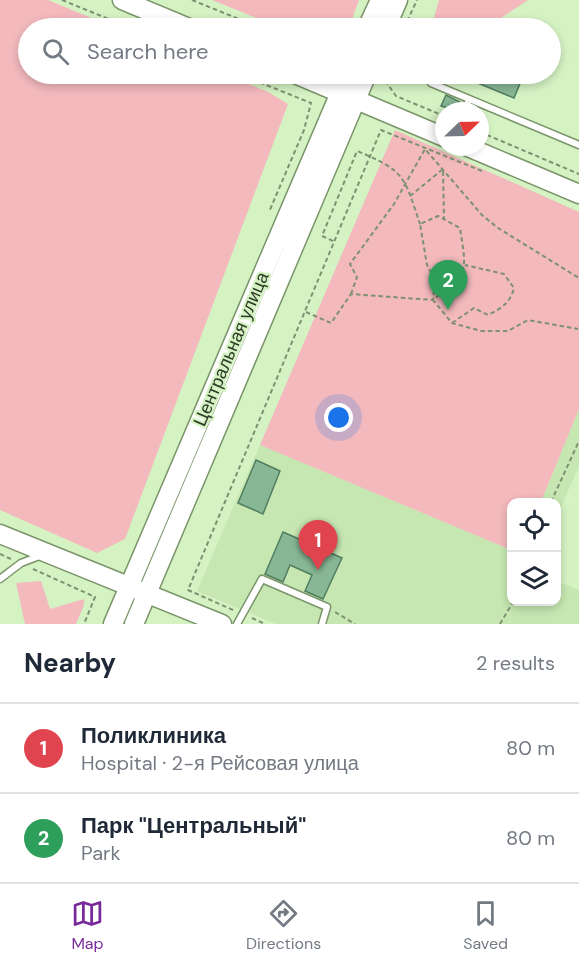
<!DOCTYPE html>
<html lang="en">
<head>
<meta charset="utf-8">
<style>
	:root { --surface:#fff; --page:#f2f2f3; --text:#1f2937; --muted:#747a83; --line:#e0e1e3; --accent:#78299a }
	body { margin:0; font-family:"DM Sans",sans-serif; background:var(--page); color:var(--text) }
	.controls { position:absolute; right:18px; bottom:18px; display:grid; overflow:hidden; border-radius:12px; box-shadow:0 3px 9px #0003 }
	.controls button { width:54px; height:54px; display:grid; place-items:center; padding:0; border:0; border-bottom:2px solid var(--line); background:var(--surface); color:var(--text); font:30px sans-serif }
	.compass { position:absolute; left:435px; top:102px; width:54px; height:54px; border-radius:50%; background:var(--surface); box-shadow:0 3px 9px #0003; rotate:67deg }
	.you { position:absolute; left:339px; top:418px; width:21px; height:21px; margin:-15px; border:4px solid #fff; border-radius:50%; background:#1a73e8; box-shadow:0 0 0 9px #1a73e833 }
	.badge { display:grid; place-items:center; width:39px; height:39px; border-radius:50%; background:var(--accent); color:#fff; font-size:20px; font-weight:700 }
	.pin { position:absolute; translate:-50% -50px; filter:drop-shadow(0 2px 3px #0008) }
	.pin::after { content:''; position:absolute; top:32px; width:21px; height:18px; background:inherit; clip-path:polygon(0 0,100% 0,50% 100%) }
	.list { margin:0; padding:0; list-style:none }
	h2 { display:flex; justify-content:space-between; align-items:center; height:78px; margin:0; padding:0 24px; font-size:26px }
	h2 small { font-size:20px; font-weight:400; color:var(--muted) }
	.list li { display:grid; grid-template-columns:39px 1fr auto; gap:18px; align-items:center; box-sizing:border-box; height:90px; padding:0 24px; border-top:2px solid var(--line) }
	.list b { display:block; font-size:22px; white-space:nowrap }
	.list p { margin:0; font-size:20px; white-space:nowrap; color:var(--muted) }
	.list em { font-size:20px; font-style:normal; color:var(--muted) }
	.icon { flex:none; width:33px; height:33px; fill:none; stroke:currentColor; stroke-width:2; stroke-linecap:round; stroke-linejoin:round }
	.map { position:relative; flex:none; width:579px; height:624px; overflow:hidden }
	.search { position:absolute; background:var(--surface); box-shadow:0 3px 9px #0003; left:18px; right:18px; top:18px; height:66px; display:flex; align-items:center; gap:15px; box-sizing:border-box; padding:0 21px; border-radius:33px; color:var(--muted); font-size:22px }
	.sheet { height:258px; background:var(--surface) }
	nav { display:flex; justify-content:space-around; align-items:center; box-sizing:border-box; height:84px; border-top:2px solid var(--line); background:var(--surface); font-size:16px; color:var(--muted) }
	nav a { display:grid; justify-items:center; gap:3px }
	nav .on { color:var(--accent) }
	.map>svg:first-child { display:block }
	.built { fill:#c6e7b2 }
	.green { fill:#f3b9bd }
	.building { fill:#88b796; stroke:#527e60; stroke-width:1.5 }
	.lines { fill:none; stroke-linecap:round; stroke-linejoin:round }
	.lane-casing { stroke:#7b956a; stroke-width:9 }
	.secondary-casing { stroke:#7b956a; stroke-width:21 }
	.path { stroke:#7e9171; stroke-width:2; stroke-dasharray:4.5 3; stroke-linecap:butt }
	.lane { stroke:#fff; stroke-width:6 }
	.secondary { stroke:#fff; stroke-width:18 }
	.labels { text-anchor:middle; stroke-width:4.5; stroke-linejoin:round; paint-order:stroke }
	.street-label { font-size:18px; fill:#2d3826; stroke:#d5f2c3 }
</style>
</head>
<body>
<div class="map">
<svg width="579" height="624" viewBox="0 0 579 624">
	<rect width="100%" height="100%" fill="#d5f2c3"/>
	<!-- built -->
	<path class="built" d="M 579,409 L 579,466 L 557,516 L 556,502 L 541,502 Z
		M 260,445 L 511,550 L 512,602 L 556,602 L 557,581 L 579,590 L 579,624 L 276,624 L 197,591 Z"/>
	<!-- green -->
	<path class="green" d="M 0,0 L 48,0 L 116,28 L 28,28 L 28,74 L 224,74 L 268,92 L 288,104 L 125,539 L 97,553 L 0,510 Z
		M 212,0 L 359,0 L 349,28 L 281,28 Z
		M 439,0 L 528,0 L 489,26 L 431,28 Z
		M 395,130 L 579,212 L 579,409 L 541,502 L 512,502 L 511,550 L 260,445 Z
		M 41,581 L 50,609 L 84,599 L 84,605 L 76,624 L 25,624 L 16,583 Z"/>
	<!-- building -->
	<path class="building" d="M 456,74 L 524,74 L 514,98 Z
		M 446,95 L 462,103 L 459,111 L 441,106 Z
		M 256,460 L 280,471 L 263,514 L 238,503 Z
		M 283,532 L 342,558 L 323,599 L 305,591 L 312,575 L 290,565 L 283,582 L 265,574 Z"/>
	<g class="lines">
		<!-- lane casing -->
		<g class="lane-casing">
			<path id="lane" d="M 431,83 L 579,145
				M 465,111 L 469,99
				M 0,579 L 21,563 L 42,555
				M 237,624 L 262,579 L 327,607 L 322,624"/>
		</g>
		<!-- secondary casing -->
		<g class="secondary-casing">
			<path id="secondary" d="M 122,0 L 189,28
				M 367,28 L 380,0
				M 386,28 L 398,0
				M 295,74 L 444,137
				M 468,147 L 579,194
				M 0,534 L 222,624
				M 113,624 L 348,74
				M 134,624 L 367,74"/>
		</g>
		<!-- path -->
		<path class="path" d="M 62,0 L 131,28
			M 192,0 L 261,28
			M 404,28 L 417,0
			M 239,74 L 311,103 L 304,130 L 269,212
			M 386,74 L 384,79 L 396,96 L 444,116
			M 480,132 L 579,174
			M 410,196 L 443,169 L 444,219
			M 333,241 L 322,236 L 357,151 C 406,171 404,177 420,224
			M 351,294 L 357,277 L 350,264 L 394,204 L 425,149 L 482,215 L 498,228 L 579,278
			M 306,312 L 331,323 L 351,294 L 433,300 L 435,280 L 427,265 L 420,224 L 438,216 L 460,228 C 467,273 469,271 433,300 L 452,323 L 481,331 L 508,331 L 528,320 L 578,329
			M 452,323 L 474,308 L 488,315 C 502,308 510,303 514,288 L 504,274 L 465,265
			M 551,502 L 579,441
			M 0,554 L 11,559
			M 33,569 L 95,597 L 84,624
			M 233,610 L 188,590 L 381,130 L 482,171
			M 335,612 L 355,624
			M 252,618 L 265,624
			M 500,624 L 513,602"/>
		<!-- lane -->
		<use href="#lane" class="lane"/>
		<!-- secondary -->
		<use href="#secondary" class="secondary"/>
	</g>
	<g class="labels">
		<!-- street labels -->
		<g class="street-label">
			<text transform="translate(231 349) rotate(-67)" y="6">Центральная улица</text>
		</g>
	</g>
</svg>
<div class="controls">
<button><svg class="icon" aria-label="locate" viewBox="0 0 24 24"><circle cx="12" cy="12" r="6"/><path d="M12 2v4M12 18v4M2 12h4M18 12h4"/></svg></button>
<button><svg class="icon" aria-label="layers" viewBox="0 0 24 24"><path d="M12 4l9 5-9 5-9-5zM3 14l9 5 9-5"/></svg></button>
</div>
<svg class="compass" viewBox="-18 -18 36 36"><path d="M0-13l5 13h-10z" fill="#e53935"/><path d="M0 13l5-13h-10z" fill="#747a83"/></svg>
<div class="you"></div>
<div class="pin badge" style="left:318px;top:570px;background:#e0444e">1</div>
<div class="pin badge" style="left:448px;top:310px;background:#2e9e5b">2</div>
<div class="search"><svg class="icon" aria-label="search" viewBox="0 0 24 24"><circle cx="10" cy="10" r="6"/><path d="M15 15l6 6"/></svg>Search here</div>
</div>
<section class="sheet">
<h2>Nearby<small>2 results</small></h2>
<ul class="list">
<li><span class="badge" style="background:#e0444e">1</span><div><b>Поликлиника</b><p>Hospital · 2-я Рейсовая улица</p></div><em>80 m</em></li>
<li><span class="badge" style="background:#2e9e5b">2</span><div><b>Парк &quot;Центральный&quot;</b><p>Park</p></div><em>80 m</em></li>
</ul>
</section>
<nav>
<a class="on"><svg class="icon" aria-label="map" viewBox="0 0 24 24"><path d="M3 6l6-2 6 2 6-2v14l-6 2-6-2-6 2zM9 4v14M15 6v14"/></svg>Map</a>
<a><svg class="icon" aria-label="directions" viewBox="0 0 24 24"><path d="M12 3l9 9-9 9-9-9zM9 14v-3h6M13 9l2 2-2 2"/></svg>Directions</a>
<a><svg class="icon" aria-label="saved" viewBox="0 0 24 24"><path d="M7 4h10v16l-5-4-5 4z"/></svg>Saved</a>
</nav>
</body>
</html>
